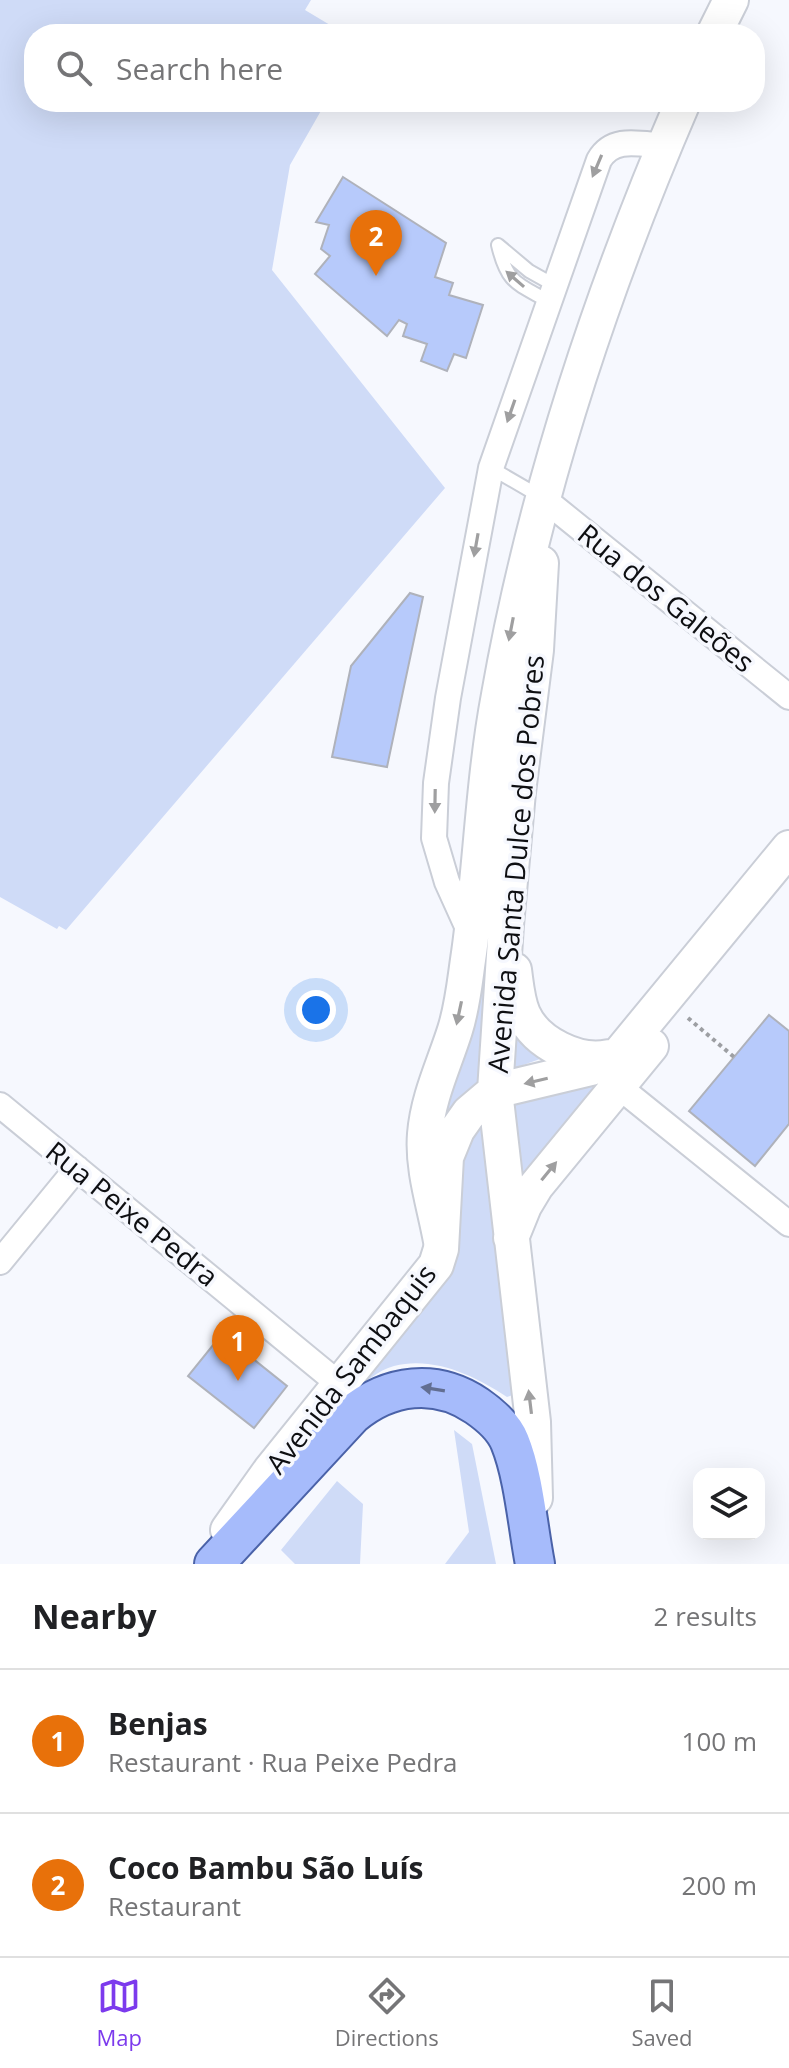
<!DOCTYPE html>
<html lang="en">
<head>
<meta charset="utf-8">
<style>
	:root { --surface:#fff; --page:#f2f2f2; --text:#202124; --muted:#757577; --line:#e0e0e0; --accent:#7c3aed }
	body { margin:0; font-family:"Open Sans",sans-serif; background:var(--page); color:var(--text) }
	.controls { position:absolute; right:24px; bottom:24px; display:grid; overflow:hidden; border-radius:16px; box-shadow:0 8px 32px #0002 }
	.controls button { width:72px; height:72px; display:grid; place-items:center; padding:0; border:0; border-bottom:2px solid var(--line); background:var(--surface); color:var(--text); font:40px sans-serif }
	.you { position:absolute; left:316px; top:1010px; width:28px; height:28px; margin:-20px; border:6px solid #fff; border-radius:50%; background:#1a73e8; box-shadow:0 0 0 12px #1a73e833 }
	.badge { display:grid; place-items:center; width:52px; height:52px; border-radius:50%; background:var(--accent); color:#fff; font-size:26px; font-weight:700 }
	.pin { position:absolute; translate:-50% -66px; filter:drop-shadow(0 2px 4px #0008) }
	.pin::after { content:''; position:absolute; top:42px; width:28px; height:24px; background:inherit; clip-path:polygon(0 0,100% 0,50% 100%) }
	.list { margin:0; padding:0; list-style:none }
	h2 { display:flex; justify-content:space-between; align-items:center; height:104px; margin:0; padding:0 32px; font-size:34px }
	h2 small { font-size:26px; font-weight:400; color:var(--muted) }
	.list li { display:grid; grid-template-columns:52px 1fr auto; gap:24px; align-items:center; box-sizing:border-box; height:144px; padding:0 32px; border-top:2px solid var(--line) }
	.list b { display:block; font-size:30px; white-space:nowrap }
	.list p { margin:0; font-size:26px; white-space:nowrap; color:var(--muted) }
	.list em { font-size:26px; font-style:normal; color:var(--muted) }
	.icon { flex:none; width:44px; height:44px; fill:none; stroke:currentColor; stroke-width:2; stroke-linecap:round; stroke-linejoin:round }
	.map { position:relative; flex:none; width:789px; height:1564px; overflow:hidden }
	.search { position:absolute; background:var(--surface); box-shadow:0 8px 32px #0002; left:24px; right:24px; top:24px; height:88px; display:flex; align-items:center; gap:20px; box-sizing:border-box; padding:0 28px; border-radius:32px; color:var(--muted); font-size:30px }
	.sheet { height:392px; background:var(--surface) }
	nav { display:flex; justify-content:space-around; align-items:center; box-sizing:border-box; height:112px; border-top:2px solid var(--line); background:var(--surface); font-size:22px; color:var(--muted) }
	nav a { display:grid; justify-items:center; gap:4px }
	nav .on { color:var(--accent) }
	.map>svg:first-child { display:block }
	.green { fill:#cfdbf7 }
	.building { fill:#b7cafb; stroke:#afb2bb; stroke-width:2 }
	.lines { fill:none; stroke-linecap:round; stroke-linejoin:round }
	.service-casing { stroke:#caced7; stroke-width:16 }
	.minor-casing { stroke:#caced7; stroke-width:28 }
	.secondary-casing { stroke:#caced7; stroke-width:38 }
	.primary-casing { stroke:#4a62a8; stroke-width:42 }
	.path { stroke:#9d9fa3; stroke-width:4; stroke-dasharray:4 4; stroke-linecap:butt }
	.service { stroke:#fff; stroke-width:12 }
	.minor { stroke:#fff; stroke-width:24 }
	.secondary { stroke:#fff; stroke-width:34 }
	.primary { stroke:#a6bbfb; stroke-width:38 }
	.oneway { fill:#9f9fa0 }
	.oneway2 { fill:#626e92 }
	.labels { text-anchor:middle; stroke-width:7; stroke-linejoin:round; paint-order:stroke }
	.street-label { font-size:28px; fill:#0e0f12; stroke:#f6f8fe }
</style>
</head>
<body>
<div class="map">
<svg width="789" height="1564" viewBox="0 0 789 1564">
	<rect width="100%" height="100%" fill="#f6f8fe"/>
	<!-- green -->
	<path class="green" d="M 0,0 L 311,0 L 305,10 L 345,34 L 34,34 L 34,102 L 326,102 L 290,165 L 272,270 L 445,488 L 66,930 L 59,926 L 57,929 L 0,897 Z
		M 497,852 L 480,1080 L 443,1115 Z
		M 515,1035 L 539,1054 L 540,1059 L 512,1069 Z
		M 597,1084 L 597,1086 L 521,1182 L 507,1105 Z
		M 480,1123 L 515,1394 L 507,1397 C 475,1376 434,1356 394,1366 C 378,1370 364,1383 352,1394 L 446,1274 L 460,1151 Z
		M 454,1430 L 472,1444 L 496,1564 L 445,1564 L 469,1532 Z
		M 337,1481 L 363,1504 L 360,1564 L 295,1564 L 281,1550 Z"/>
	<!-- building -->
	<path class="building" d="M 343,177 L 446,243 L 435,277 L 453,283 L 449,295 L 483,305 L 466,358 L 454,354 L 447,371 L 421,361 L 427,344 L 403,336 L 407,324 L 399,320 L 387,336 L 315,274 L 330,256 L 321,249 L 329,225 L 316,222 Z
		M 410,593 L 423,597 L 387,767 L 332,757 L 351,666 Z
		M 769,1015 L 789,1031 L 789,1124 L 755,1166 L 689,1111 Z
		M 222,1334 L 287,1386 L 254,1428 L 188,1376 Z"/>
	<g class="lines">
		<!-- service casing -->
		<g class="service-casing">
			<path id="service" d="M 498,245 C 507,283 516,283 548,301
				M 498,245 L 529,271 L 554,285
				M 491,468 L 541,497"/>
		</g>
		<!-- minor casing -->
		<g class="minor-casing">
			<path id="minor" d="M 544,499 L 789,697
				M 471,935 L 447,882 L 434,838 L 436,783 L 448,698 L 491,468 L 599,160 C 613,136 639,144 664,146
				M 618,1086 L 789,1224
				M 0,1105 L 339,1384
				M 0,1262 L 77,1168"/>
		</g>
		<!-- secondary casing -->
		<g class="secondary-casing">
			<path id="secondary" d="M 714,34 L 731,0
				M 514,970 C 516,984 517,1000 523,1014 C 536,1043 578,1064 609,1057
				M 511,1238 L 524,1206 L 536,1186 L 651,1046
				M 441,1241 C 435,1207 422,1169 425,1134 C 428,1097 444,1065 455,1030 C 463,1005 465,979 469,953 C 481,867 483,780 499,695 C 535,491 601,292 683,102
				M 535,1498 L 533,1422 L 495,1091 L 506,925 L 518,792 L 536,650 L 541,563
				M 228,1530 L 270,1471 L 436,1265 L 441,1249 L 446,1157 L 457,1130 L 469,1113 L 495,1091 L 591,1068 L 616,1058 L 789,848"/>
		</g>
		<!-- primary casing -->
		<g class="primary-casing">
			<path id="primary" d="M 214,1564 L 352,1415 C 389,1384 436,1378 477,1406 C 490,1415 504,1427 510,1442 C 524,1476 528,1528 535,1564"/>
		</g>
		<!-- path -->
		<path class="path" d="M 688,1018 L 734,1057"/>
		<!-- service -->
		<use href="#service" class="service"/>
		<!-- minor -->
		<use href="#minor" class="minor"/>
		<!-- secondary -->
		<use href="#secondary" class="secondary"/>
		<!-- primary -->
		<use href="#primary" class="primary"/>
	</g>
	<!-- one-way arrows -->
	<defs><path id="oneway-solid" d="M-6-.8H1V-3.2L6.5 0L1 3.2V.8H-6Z" transform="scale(2)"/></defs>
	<g class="oneway">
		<use href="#oneway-solid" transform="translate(597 166) rotate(113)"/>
		<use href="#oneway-solid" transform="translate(515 279) rotate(-139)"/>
		<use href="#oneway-solid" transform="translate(511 411) rotate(109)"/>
		<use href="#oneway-solid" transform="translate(476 545) rotate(100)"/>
		<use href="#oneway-solid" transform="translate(511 629) rotate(101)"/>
		<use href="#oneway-solid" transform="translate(435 801) rotate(91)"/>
		<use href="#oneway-solid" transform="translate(459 1013) rotate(102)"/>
		<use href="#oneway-solid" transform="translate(536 1081) rotate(167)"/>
		<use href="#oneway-solid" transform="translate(549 1171) rotate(-51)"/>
		<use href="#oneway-solid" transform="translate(530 1402) rotate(-97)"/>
	</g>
	<use class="oneway2" href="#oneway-solid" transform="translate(433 1389) rotate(-171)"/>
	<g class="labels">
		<!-- street labels -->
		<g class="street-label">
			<text transform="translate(666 598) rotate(39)" y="10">Rua dos Galeões</text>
			<text transform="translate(516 864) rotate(-85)" y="10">Avenida Santa Dulce dos Pobres</text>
			<text transform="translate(132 1214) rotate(39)" y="10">Rua Peixe Pedra</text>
			<text transform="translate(351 1369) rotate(-52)" y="10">Avenida Sambaquis</text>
		</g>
	</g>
</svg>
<div class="controls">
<button><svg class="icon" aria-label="layers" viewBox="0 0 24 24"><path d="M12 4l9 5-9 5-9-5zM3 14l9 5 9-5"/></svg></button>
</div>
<div class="you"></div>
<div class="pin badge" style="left:238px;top:1381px;background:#e8710a">1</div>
<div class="pin badge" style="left:376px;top:276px;background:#e8710a">2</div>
<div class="search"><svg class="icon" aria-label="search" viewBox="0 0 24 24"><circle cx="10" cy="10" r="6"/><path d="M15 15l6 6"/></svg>Search here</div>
</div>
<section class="sheet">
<h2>Nearby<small>2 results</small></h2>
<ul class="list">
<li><span class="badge" style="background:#e8710a">1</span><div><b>Benjas</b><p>Restaurant · Rua Peixe Pedra</p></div><em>100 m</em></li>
<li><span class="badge" style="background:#e8710a">2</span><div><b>Coco Bambu São Luís</b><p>Restaurant</p></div><em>200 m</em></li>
</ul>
</section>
<nav>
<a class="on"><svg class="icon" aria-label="map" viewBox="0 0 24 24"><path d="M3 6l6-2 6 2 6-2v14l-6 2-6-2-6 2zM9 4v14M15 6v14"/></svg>Map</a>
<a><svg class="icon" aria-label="directions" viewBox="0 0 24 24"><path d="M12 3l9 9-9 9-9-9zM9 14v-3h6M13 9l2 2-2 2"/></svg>Directions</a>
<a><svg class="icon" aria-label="saved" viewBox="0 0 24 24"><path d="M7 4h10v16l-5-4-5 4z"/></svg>Saved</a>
</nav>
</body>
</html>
